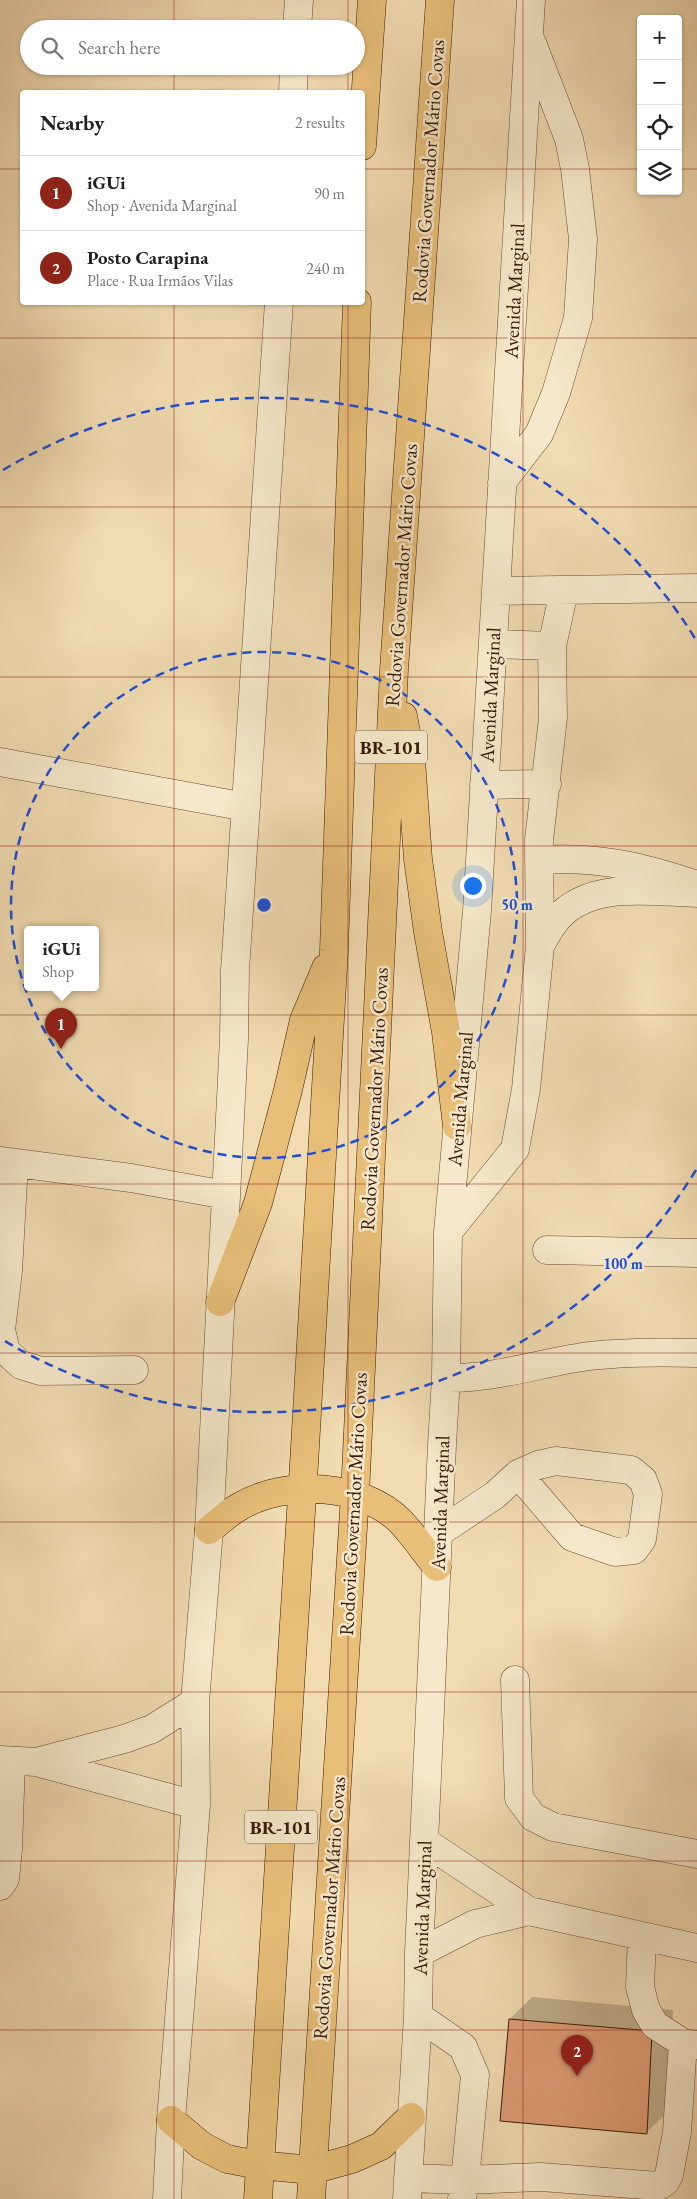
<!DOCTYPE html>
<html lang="en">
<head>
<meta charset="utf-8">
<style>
	:root { --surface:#fff; --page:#f2f2f2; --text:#222; --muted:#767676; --line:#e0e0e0; --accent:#8f2418 }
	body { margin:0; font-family:"EB Garamond",serif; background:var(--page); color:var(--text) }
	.controls { position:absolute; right:15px; top:15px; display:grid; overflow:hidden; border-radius:5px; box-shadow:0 1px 4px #0004 }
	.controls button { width:45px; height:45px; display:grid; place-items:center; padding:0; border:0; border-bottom:1px solid var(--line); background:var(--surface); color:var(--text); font:25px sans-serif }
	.you { position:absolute; left:472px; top:885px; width:18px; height:18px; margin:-12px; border:4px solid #fff; border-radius:50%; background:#1a73e8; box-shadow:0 0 0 8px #1a73e833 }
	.badge { display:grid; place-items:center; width:32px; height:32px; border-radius:50%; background:var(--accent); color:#fff; font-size:16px; font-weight:700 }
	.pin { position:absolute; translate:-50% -41px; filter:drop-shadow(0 1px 2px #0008) }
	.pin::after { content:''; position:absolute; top:26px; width:18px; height:15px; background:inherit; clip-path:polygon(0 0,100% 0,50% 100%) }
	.popup { position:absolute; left:24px; top:926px; width:75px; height:65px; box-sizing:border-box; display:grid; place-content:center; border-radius:5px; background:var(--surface); filter:drop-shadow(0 1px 4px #0005); font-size:16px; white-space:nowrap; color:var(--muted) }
	.popup b { font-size:19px; color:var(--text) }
	.popup::after { content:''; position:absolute; left:50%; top:100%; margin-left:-10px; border:10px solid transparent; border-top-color:var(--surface) }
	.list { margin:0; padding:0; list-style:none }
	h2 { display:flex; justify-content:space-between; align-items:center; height:65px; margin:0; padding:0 20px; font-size:21px }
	h2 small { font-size:16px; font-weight:400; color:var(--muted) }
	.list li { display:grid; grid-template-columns:32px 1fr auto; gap:15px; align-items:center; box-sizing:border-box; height:75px; padding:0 20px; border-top:1px solid var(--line) }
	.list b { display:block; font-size:19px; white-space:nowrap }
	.list p { margin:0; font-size:16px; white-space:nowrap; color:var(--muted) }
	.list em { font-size:16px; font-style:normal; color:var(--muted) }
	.icon { flex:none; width:28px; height:28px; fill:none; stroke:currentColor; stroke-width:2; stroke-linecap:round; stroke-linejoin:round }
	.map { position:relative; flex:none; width:697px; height:2199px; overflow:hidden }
	.search { position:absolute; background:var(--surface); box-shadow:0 1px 4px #0004; left:20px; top:20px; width:345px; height:55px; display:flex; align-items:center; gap:12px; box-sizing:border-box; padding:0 18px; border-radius:28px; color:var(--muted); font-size:19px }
	.panel { position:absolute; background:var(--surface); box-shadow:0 1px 4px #0004; left:20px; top:90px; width:345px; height:215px; border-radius:5px }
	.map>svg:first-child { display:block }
	.shadow { fill:#0003 }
	.building { fill:#e09d77; stroke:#381a07 }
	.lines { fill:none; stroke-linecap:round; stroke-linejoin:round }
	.minor-casing { stroke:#664a32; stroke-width:29 }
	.major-casing { stroke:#381a07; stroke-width:29 }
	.minor { stroke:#f6e8cc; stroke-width:28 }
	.major { stroke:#e8be78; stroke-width:28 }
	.grid { fill:none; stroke:#8f2418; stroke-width:1; stroke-opacity:0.55 }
	.ring { fill:none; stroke:#1d4ed8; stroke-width:2.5; stroke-dasharray:9 6 }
	.labels { text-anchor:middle; stroke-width:5; stroke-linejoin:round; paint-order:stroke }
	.shield { fill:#f6e8cc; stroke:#715842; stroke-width:1 }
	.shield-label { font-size:19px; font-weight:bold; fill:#381a07 }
	.street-label { font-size:20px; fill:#381a07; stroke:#f6e8cc }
	.centre { fill:#1d4ed8; stroke:#f6e8cc; stroke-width:2.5 }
	.ring-label { font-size:15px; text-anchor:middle; font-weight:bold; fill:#1d4ed8; stroke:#f6e8cc; stroke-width:5; stroke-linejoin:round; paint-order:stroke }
</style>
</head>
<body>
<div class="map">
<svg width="697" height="2199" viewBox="0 0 697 2199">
	<rect width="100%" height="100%" fill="#f1dbb1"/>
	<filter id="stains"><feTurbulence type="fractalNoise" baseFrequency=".004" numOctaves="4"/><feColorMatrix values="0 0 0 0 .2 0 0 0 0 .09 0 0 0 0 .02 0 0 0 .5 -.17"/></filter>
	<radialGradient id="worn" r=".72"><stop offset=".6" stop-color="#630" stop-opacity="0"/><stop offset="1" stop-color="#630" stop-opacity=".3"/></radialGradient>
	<!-- shadow -->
	<path class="shadow" d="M 532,1997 L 673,2010 L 669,2111 L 646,2133 L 502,2119 L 510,2019 Z"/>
	<!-- building -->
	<path class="building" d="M 509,2019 L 652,2031 L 647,2134 L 500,2121 Z"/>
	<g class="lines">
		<!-- minor casing -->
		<g class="minor-casing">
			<path id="minor" d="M 297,29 L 299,0
				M 293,92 L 294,66
				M 502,482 L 539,434 L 556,393 L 578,318 L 583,239 L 575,169 L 569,139 L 532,43
				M 496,591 L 697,588
				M 493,644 L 552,646
				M 0,762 L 246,807
				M 484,785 L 547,784
				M 539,860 C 596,856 640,866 694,884
				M 540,946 C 547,933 554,920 565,911 C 600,882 655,892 697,893
				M 0,1161 L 131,1178 L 226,1195
				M 14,1163 L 8,1271 L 1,1330 L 6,1351 L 21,1365 L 41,1371 L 134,1370
				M 448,1232 L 515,1149 L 526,1089 L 540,946 L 539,840 L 553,718 L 552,646 L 564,591
				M 547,1250 L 697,1253
				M 446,1378 C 492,1379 537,1364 582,1357 C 620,1352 659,1352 697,1353
				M 438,1533 L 495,1495 L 518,1474 L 538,1465 L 556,1461 L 631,1470 L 643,1480 L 648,1494 L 642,1539 L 634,1550 L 615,1552 L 572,1537 L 518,1474
				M 515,1680 L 519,1798 L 533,1817 L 553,1827 L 697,1854
				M 0,1760 L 36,1762 L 196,1805
				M 36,1762 L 124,1739 L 152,1729 L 195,1702
				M 424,1841 L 529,1911 L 697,1948
				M 0,1886 L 5,1879 L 8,1849 L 11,1761
				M 642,1936 L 640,1987 L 646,2010 L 655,2025 L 683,2043 L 697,2045
				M 419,1953 L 475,1924 L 529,1911
				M 408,2178 L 465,2180 L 475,2075 L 463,2047 L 418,2016
				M 167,2199 L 171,2120 L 196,1805 L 195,1702 L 209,1530 L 234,1039 L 235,971 L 279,302
				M 407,2199 L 418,2016 L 419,1953 L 442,1445 L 446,1378 L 448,1232 L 477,911 L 531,0
				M 462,2199 L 465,2180 L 541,2177 L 658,2186 L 665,2182 L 669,2175 L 677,2132 L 683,2043"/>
		</g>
		<!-- major casing -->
		<g class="major-casing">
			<path id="major" d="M 362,146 L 372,0
				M 403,716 L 411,760 L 418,859 L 428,932 L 446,1032 L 457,1126
				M 220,1302 L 258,1203 L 288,1090 L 304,1020 L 326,968
				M 209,1530 C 219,1522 228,1513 239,1507 C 285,1479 363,1483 401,1522 C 414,1536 425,1552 437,1567
				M 171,2120 L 202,2146 L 227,2159 L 259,2165 L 312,2170 L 352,2159 L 381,2146 L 411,2117
				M 258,2199 L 304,1464 L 334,950 L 357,302
				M 311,2199 L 355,1495 L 394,670 L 440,0"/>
		</g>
		<!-- minor -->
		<use href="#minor" class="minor"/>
		<!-- major -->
		<use href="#major" class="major"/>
	</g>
	<!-- grid -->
	<path class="grid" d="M 174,0 L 174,29M 348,0 L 348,29M 523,0 L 523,2199M 174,66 L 174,92M 348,66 L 348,92M 0,169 L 22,169M 362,169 L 641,169M 678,169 L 697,169M 174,302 L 174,2199M 348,302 L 348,2199M 0,338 L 697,338M 0,507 L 697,507M 0,677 L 697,677M 0,846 L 697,846M 0,1015 L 697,1015M 0,1184 L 697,1184M 0,1353 L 697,1353M 0,1522 L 697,1522M 0,1692 L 697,1692M 0,1861 L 697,1861M 0,2030 L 697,2030"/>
	<!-- distance rings -->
	<g class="ring">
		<circle cx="264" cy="905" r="253"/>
		<path d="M696 1170A507 507 0 0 1 3 1340M3 470A507 507 0 0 1 696 640"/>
	</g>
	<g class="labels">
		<!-- shield labels -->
		<g class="shield">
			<rect x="355" y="730.5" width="72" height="33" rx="4"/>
			<rect x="245" y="1810.5" width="72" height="33" rx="4"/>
		</g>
		<g class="shield-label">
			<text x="391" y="754">BR-101</text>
			<text x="281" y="1834">BR-101</text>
		</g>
		<!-- street labels -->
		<g class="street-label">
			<text transform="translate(428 171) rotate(-86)" y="7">Rodovia Governador Mário Covas</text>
			<text transform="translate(514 291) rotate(-87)" y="7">Avenida Marginal</text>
			<text transform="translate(401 575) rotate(-86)" y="7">Rodovia Governador Mário Covas</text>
			<text transform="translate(490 695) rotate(-87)" y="7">Avenida Marginal</text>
			<text transform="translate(374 1099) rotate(-87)" y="7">Rodovia Governador Mário Covas</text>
			<text transform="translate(460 1099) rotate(-85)" y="7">Avenida Marginal</text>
			<text transform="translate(440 1503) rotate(-88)" y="7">Avenida Marginal</text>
			<text transform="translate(353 1504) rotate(-87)" y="7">Rodovia Governador Mário Covas</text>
			<text transform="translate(329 1908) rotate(-86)" y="7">Rodovia Governador Mário Covas</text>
			<text transform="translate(422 1908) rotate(-88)" y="7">Avenida Marginal</text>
		</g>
	</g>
	<circle cx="264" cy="905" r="8" class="centre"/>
	<g class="ring-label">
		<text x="517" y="910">50 m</text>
		<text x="623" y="1269">100 m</text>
	</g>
	<rect width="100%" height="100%" filter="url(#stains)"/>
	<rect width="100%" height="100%" fill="url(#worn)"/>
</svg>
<div class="controls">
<button>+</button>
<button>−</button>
<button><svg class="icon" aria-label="locate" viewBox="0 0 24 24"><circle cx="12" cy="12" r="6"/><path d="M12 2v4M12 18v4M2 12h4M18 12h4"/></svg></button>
<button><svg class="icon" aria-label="layers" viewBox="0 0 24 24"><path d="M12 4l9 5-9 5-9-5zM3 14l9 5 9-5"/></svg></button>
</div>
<div class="you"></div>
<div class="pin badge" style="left:61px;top:1049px">1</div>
<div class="popup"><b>iGUi</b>Shop</div>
<div class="pin badge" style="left:577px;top:2076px">2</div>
<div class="search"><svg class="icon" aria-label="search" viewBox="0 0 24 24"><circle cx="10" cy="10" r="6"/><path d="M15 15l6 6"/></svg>Search here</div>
<section class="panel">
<h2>Nearby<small>2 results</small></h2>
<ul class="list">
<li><span class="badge">1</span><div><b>iGUi</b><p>Shop · Avenida Marginal</p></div><em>90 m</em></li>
<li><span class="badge">2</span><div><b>Posto Carapina</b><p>Place · Rua Irmãos Vilas</p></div><em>240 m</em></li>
</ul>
</section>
</div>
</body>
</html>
